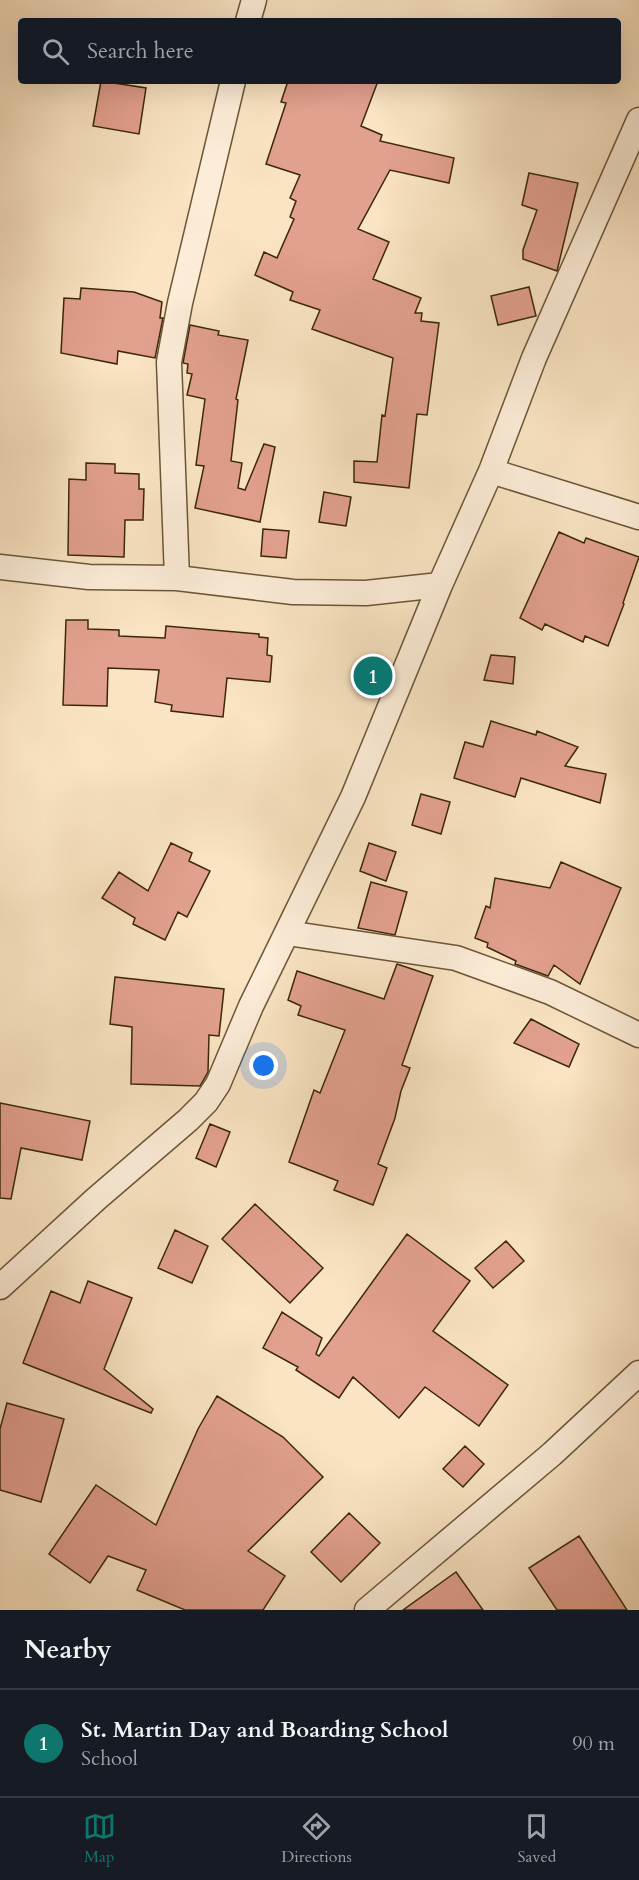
<!DOCTYPE html>
<html lang="en">
<head>
<meta charset="utf-8">
<style>
	:root { --surface:#171b24; --page:#20242c; --text:#f1f3f6; --muted:#9ea1a6; --line:#363941; --accent:#0f766e }
	body { margin:0; font-family:Cardo,serif; background:var(--page); color:var(--text) }
	.you { position:absolute; left:264px; top:1066px; width:21px; height:21px; margin:-15px; border:4px solid #fff; border-radius:50%; background:#1a73e8; box-shadow:0 0 0 9px #1a73e833 }
	.badge { display:grid; place-items:center; width:39px; height:39px; border-radius:50%; background:var(--accent); color:#fff; font-size:20px; font-weight:700 }
	.pin { position:absolute; translate:-50% -50%; border:3px solid #fff; box-shadow:0 2px 6px #0006 }
	.list { margin:0; padding:0; list-style:none }
	h2 { display:flex; justify-content:space-between; align-items:center; height:78px; margin:0; padding:0 24px; font-size:26px }
	h2 small { font-size:20px; font-weight:400; color:var(--muted) }
	.list li { display:grid; grid-template-columns:39px 1fr auto; gap:18px; align-items:center; box-sizing:border-box; height:108px; padding:0 24px; border-top:2px solid var(--line) }
	.list b { display:block; font-size:22px; white-space:nowrap }
	.list p { margin:0; font-size:20px; white-space:nowrap; color:var(--muted) }
	.list em { font-size:20px; font-style:normal; color:var(--muted) }
	.icon { flex:none; width:33px; height:33px; fill:none; stroke:currentColor; stroke-width:2; stroke-linecap:round; stroke-linejoin:round }
	.map { position:relative; flex:none; width:639px; height:1610px; overflow:hidden }
	.search { position:absolute; background:var(--surface); box-shadow:0 6px 24px #0002; left:18px; right:18px; top:18px; height:66px; display:flex; align-items:center; gap:15px; box-sizing:border-box; padding:0 21px; border-radius:6px; color:var(--muted); font-size:22px }
	.sheet { height:186px; background:var(--surface) }
	nav { display:flex; justify-content:space-around; align-items:center; box-sizing:border-box; height:84px; border-top:2px solid var(--line); background:var(--surface); font-size:16px; color:var(--muted) }
	nav a { display:grid; justify-items:center; gap:3px }
	nav .on { color:var(--accent) }
	.map>svg:first-child { display:block }
	.building { fill:#e2a08e; stroke:#3b270a; stroke-width:1.5 }
	.lines { fill:none; stroke-linecap:round; stroke-linejoin:round }
	.street-casing { stroke:#6b5638; stroke-width:27 }
	.street { stroke:#fcedd8; stroke-width:24 }
</style>
</head>
<body>
<div class="map">
<svg width="639" height="1610" viewBox="0 0 639 1610">
	<rect width="100%" height="100%" fill="#fae4c3"/>
	<filter id="stains"><feTurbulence type="fractalNoise" baseFrequency=".00333" numOctaves="4"/><feColorMatrix values="0 0 0 0 .2 0 0 0 0 .09 0 0 0 0 .02 0 0 0 .5 -.17"/></filter>
	<radialGradient id="worn" r=".72"><stop offset=".6" stop-color="#630" stop-opacity="0"/><stop offset="1" stop-color="#630" stop-opacity=".3"/></radialGradient>
	<!-- building -->
	<path class="building" d="M 101,81 L 146,88 L 139,134 L 93,126 Z
		M 288,81 L 378,81 L 361,126 L 382,135 L 380,141 L 454,158 L 449,183 L 390,170 L 358,229 L 389,242 L 373,279 L 421,298 L 415,313 L 422,313 L 421,321 L 439,323 L 427,415 L 417,414 L 409,488 L 354,482 L 354,461 L 377,462 L 382,415 L 385,416 L 393,358 L 312,329 L 320,310 L 290,300 L 293,292 L 255,275 L 264,252 L 277,258 L 294,219 L 290,217 L 296,201 L 290,198 L 300,175 L 266,164 L 286,103 L 281,102 Z
		M 529,173 L 578,183 L 557,271 L 523,259 L 523,250 L 537,210 L 522,205 Z
		M 529,287 L 536,316 L 498,325 L 491,296 Z
		M 81,288 L 134,292 L 162,302 L 160,318 L 163,318 L 155,358 L 118,351 L 117,364 L 61,353 L 64,298 L 80,299 Z
		M 190,325 L 219,331 L 218,335 L 248,340 L 236,399 L 238,400 L 231,461 L 242,463 L 238,488 L 245,490 L 264,444 L 275,447 L 260,522 L 195,508 L 204,466 L 196,465 L 205,399 L 187,395 L 192,374 L 187,373 L 188,364 L 183,363 Z
		M 86,463 L 115,464 L 115,473 L 139,474 L 139,489 L 144,489 L 143,520 L 125,520 L 124,557 L 68,555 L 69,479 L 86,480 Z
		M 324,492 L 351,497 L 346,526 L 319,522 Z
		M 263,529 L 289,531 L 286,558 L 261,556 Z
		M 559,532 L 584,543 L 586,538 L 639,557 L 623,603 L 624,604 L 608,646 L 585,636 L 583,642 L 545,624 L 542,630 L 520,618 Z
		M 66,620 L 88,620 L 88,629 L 119,630 L 119,636 L 165,638 L 166,626 L 259,634 L 259,637 L 268,638 L 267,655 L 272,656 L 270,682 L 227,678 L 223,717 L 171,711 L 172,705 L 155,702 L 159,670 L 108,668 L 107,706 L 63,705 Z
		M 491,655 L 515,657 L 513,684 L 484,680 Z
		M 491,721 L 536,735 L 537,731 L 578,747 L 565,766 L 606,774 L 600,803 L 521,778 L 515,797 L 454,778 L 465,742 L 483,747 Z
		M 421,794 L 450,802 L 441,834 L 412,825 Z
		M 171,843 L 192,853 L 189,861 L 210,871 L 187,917 L 178,912 L 165,940 L 133,924 L 135,918 L 102,898 L 119,872 L 148,891 Z
		M 369,843 L 396,852 L 386,881 L 360,871 Z
		M 561,862 L 621,888 L 580,984 L 554,965 L 548,976 L 515,964 L 516,961 L 487,947 L 488,943 L 475,938 L 486,906 L 490,908 L 495,878 L 550,888 Z
		M 371,882 L 407,892 L 395,935 L 358,928 Z
		M 397,964 L 433,976 L 402,1065 L 410,1068 L 401,1091 L 395,1118 L 378,1164 L 387,1168 L 373,1205 L 334,1190 L 338,1181 L 289,1162 L 314,1090 L 320,1093 L 345,1030 L 298,1015 L 301,1006 L 288,1000 L 297,971 L 384,999 Z
		M 115,977 L 224,989 L 219,1036 L 209,1035 L 208,1072 L 200,1086 L 131,1084 L 132,1027 L 110,1024 Z
		M 531,1019 L 579,1044 L 569,1067 L 514,1043 Z
		M 0,1103 L 90,1121 L 82,1160 L 21,1148 L 11,1199 L 0,1198 Z
		M 210,1124 L 230,1132 L 216,1167 L 196,1158 Z
		M 255,1204 L 323,1268 L 290,1303 L 222,1239 Z
		M 175,1230 L 208,1246 L 192,1283 L 158,1268 Z
		M 407,1234 L 470,1281 L 433,1331 L 508,1385 L 479,1426 L 425,1387 L 399,1418 L 353,1377 L 339,1398 L 296,1370 L 298,1367 L 263,1348 L 282,1312 L 322,1338 L 316,1354 L 319,1356 Z
		M 506,1241 L 524,1261 L 493,1288 L 475,1268 Z
		M 88,1281 L 132,1298 L 104,1369 L 153,1409 L 151,1413 L 23,1363 L 51,1291 L 80,1303 Z
		M 217,1396 L 283,1437 L 323,1477 L 248,1551 L 285,1576 L 263,1610 L 185,1610 L 137,1590 L 146,1570 L 108,1556 L 90,1583 L 49,1554 L 96,1485 L 156,1525 L 198,1429 Z
		M 7,1403 L 64,1419 L 41,1502 L 0,1490 L 0,1429 Z
		M 465,1446 L 484,1464 L 463,1487 L 443,1469 Z
		M 349,1513 L 380,1543 L 341,1582 L 311,1552 Z
		M 579,1536 L 627,1610 L 557,1610 L 529,1568 Z
		M 456,1572 L 483,1610 L 403,1610 Z"/>
	<g class="lines">
		<!-- street casing -->
		<g class="street-casing">
			<path id="street" d="M 248,21 L 254,0
				M 491,471 L 639,517
				M 0,567 L 89,577 L 177,578 L 293,592 L 366,593 L 440,585
				M 177,578 L 169,362 L 180,303 L 233,81
				M 287,933 L 456,958 L 550,992 L 639,1035
				M 0,1287 L 96,1199 L 188,1120 L 206,1102 L 218,1084 L 251,1006 L 353,797 L 440,585 L 491,471 L 534,358 L 639,120
				M 367,1610 L 552,1454 L 639,1373"/>
		</g>
		<!-- street -->
		<use href="#street" class="street"/>
	</g>
	<rect width="100%" height="100%" filter="url(#stains)"/>
	<rect width="100%" height="100%" fill="url(#worn)"/>
</svg>
<div class="you"></div>
<div class="pin badge" style="left:373px;top:676px">1</div>
<div class="search"><svg class="icon" aria-label="search" viewBox="0 0 24 24"><circle cx="10" cy="10" r="6"/><path d="M15 15l6 6"/></svg>Search here</div>
</div>
<section class="sheet">
<h2>Nearby<small></small></h2>
<ul class="list">
<li><span class="badge">1</span><div><b>St. Martin Day and Boarding School</b><p>School</p></div><em>90 m</em></li>
</ul>
</section>
<nav>
<a class="on"><svg class="icon" aria-label="map" viewBox="0 0 24 24"><path d="M3 6l6-2 6 2 6-2v14l-6 2-6-2-6 2zM9 4v14M15 6v14"/></svg>Map</a>
<a><svg class="icon" aria-label="directions" viewBox="0 0 24 24"><path d="M12 3l9 9-9 9-9-9zM9 14v-3h6M13 9l2 2-2 2"/></svg>Directions</a>
<a><svg class="icon" aria-label="saved" viewBox="0 0 24 24"><path d="M7 4h10v16l-5-4-5 4z"/></svg>Saved</a>
</nav>
</body>
</html>
